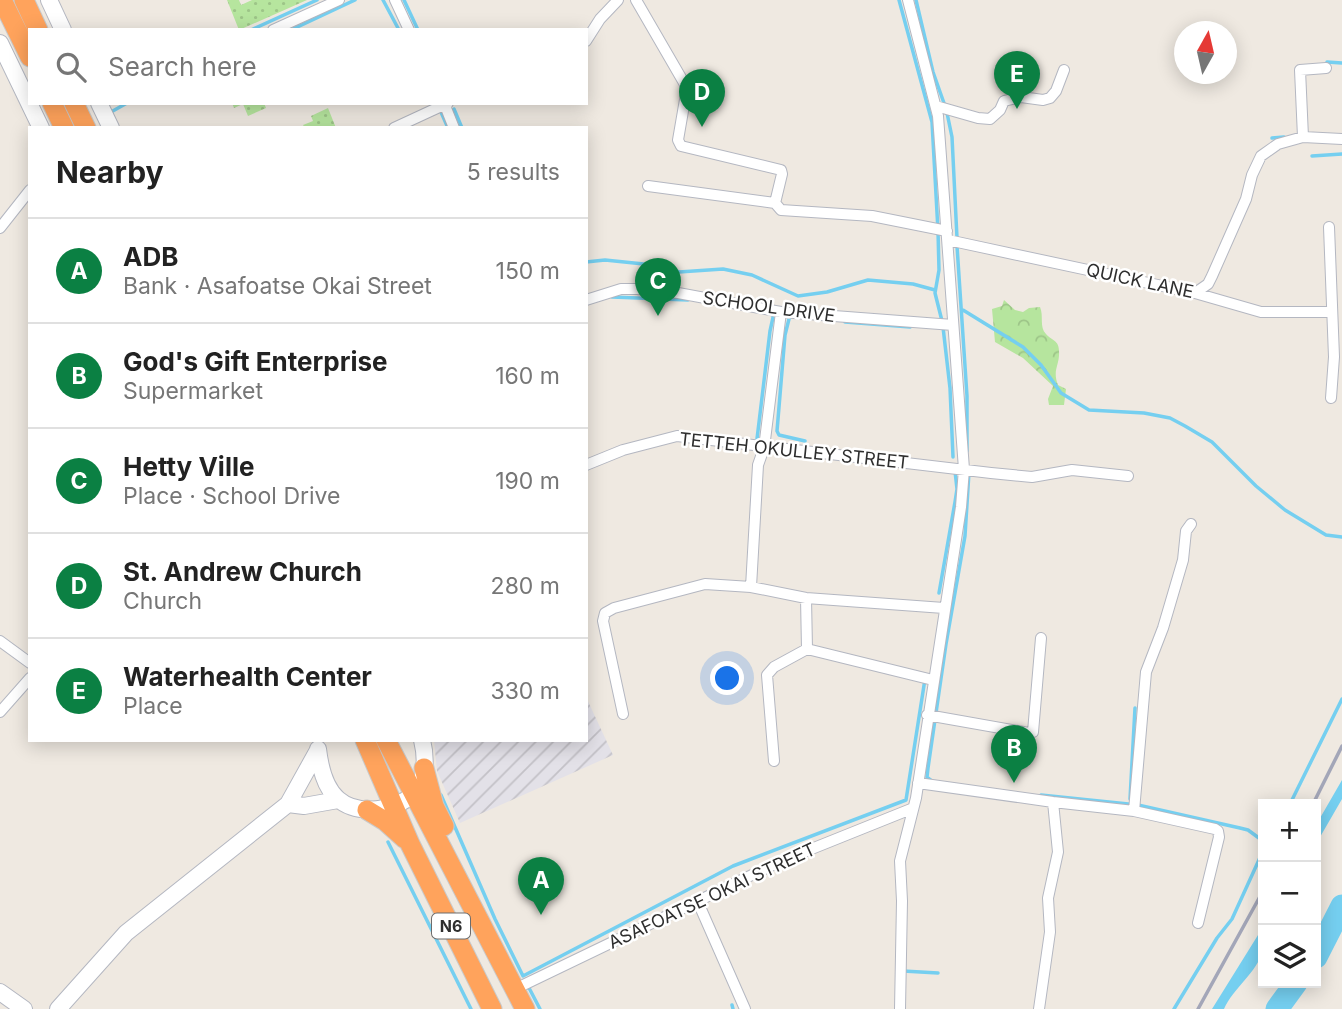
<!DOCTYPE html>
<html lang="en">
<head>
<meta charset="utf-8">
<style>
	:root { --surface:#fff; --page:#f6f6f6; --text:#222; --muted:#767676; --line:#e0e0e0; --accent:#0b8043 }
	body { margin:0; font-family:Inter,sans-serif; background:var(--page); color:var(--text) }
	.controls { position:absolute; right:21px; bottom:21px; display:grid; overflow:hidden; border-radius:0px; box-shadow:0 4px 18px #0003 }
	.controls button { width:63px; height:63px; display:grid; place-items:center; padding:0; border:0; border-bottom:2px solid var(--line); background:var(--surface); color:var(--text); font:35px sans-serif }
	.compass { position:absolute; left:1174px; top:21px; width:63px; height:63px; border-radius:50%; background:var(--surface); box-shadow:0 4px 18px #0003; rotate:8deg }
	.you { position:absolute; left:728px; top:679px; width:24px; height:24px; margin:-18px; border:5px solid #fff; border-radius:50%; background:#1a73e8; box-shadow:0 0 0 10px #1a73e833 }
	.badge { display:grid; place-items:center; width:46px; height:46px; border-radius:50%; background:var(--accent); color:#fff; font-size:23px; font-weight:700 }
	.pin { position:absolute; translate:-50% -58px; filter:drop-shadow(0 2px 4px #0008) }
	.pin::after { content:''; position:absolute; top:37px; width:24px; height:21px; background:inherit; clip-path:polygon(0 0,100% 0,50% 100%) }
	.list { margin:0; padding:0; list-style:none }
	h2 { display:flex; justify-content:space-between; align-items:center; height:91px; margin:0; padding:0 28px; font-size:30px }
	h2 small { font-size:23px; font-weight:400; color:var(--muted) }
	.list li { display:grid; grid-template-columns:46px 1fr auto; gap:21px; align-items:center; box-sizing:border-box; height:105px; padding:0 28px; border-top:2px solid var(--line) }
	.list b { display:block; font-size:26px; white-space:nowrap }
	.list p { margin:0; font-size:23px; white-space:nowrap; color:var(--muted) }
	.list em { font-size:23px; font-style:normal; color:var(--muted) }
	.icon { flex:none; width:38px; height:38px; fill:none; stroke:currentColor; stroke-width:2; stroke-linecap:round; stroke-linejoin:round }
	.map { position:relative; flex:none; width:1342px; height:1009px; overflow:hidden }
	.search { position:absolute; background:var(--surface); box-shadow:0 4px 18px #0003; left:28px; top:28px; width:560px; height:77px; display:flex; align-items:center; gap:18px; box-sizing:border-box; padding:0 24px; border-radius:0px; color:var(--muted); font-size:26px }
	.panel { position:absolute; background:var(--surface); box-shadow:0 4px 18px #0003; left:28px; top:126px; width:560px; height:616px; border-radius:0px }
	.map>svg:first-child { display:block }
	.industrial { fill:url(#industrial-furrows) }
	.grass { fill:url(#grass-dots) }
	.forest { fill:url(#forest-crowns) }
	.water { fill:#75cff0 }
	.lines { fill:none; stroke-linecap:round; stroke-linejoin:round }
	.stream { stroke:#75cff0; stroke-width:3.5 }
	.river { stroke:#75cff0; stroke-width:23 }
	.street-casing { stroke:#b4b7c1; stroke-width:12 }
	.secondary-casing { stroke:#b4b7c1; stroke-width:18 }
	.highway-casing { stroke:#c9c9c9; stroke-width:21 }
	.street { stroke:#fff; stroke-width:10 }
	.secondary { stroke:#fff; stroke-width:16 }
	.highway { stroke:#ffa35c; stroke-width:19 }
	.rail { stroke:#a3a6b8; stroke-width:3.5 }
	.labels { text-anchor:middle; stroke-width:5; stroke-linejoin:round; paint-order:stroke }
	.shield { fill:#fff; stroke:#6d6d6d; stroke-width:2 }
	.shield-label { font-size:16px; font-weight:bold; fill:#2e2e2e }
	.street-label { font-size:18px; fill:#2e2e2e; stroke:#fff }
</style>
</head>
<body>
<div class="map">
<svg width="1342" height="1009" viewBox="0 0 1342 1009">
	<defs>
		<pattern id="industrial-furrows" width="10" height="10" patternUnits="userSpaceOnUse" patternTransform="scale(1.75)"><rect width="10" height="10" fill="#e3e1e8"/><path d="M-1 1l2-2M0 10L10 0M9 11l2-2" fill="none" stroke="#c3c1c7"/></pattern>
		<pattern id="grass-dots" width="8" height="8" patternUnits="userSpaceOnUse" patternTransform="scale(1.75)"><rect width="8" height="8" fill="#b6e59e"/><path d="M2 2h.1M6 6h.1" fill="none" stroke="#9dc588" stroke-width="1.8" stroke-linecap="round"/></pattern>
		<pattern id="forest-crowns" width="20" height="18" patternUnits="userSpaceOnUse" patternTransform="scale(1.75)"><rect width="20" height="18" fill="#b6e59e"/><path d="M2 6a3 3 0 1 1 6 0M12 15a3 3 0 1 1 6 0" fill="none" stroke="#9dc588"/></pattern>
	</defs>
	<rect width="100%" height="100%" fill="#efe9e1"/>
	<!-- industrial -->
	<path class="industrial" d="M 586,697 L 613,755 L 460,823 L 437,771 L 434,740 L 586,740 Z"/>
	<!-- grass -->
	<path class="grass" d="M 227,0 L 239,0 L 241,5 L 252,0 L 307,0 L 239,30 Z
		M 232,103 L 264,103 L 266,108 L 248,116 L 243,104 L 234,108 Z
		M 328,108 L 336,128 L 305,128 L 303,125 L 313,121 L 311,116 Z"/>
	<!-- forest -->
	<path class="forest" d="M 1004,300 L 1015,310 L 1023,312 L 1029,308 L 1040,307 C 1044,316 1039,327 1046,334 C 1052,341 1059,340 1059,351 C 1060,365 1052,370 1058,385 L 1066,389 L 1064,405 L 1049,405 L 1048,399 L 1053,386 L 1023,358 L 995,342 L 992,309 L 1002,306 Z"/>
	<!-- water -->
	<path class="water" d="M 1342,780 L 1342,799 L 1316,844 L 1316,825 Z
		M 1263,927 C 1263,934 1265,944 1263,950 C 1257,973 1233,988 1224,1009 L 1212,1009 Z"/>
	<g class="lines">
		<!-- stream -->
		<path class="stream" d="M 383,0 L 399,30
			M 404,0 L 418,30
			M 899,0 L 932,122 L 938,231 L 939,270 L 935,293 L 942,321
			M 916,0 L 933,72 L 945,106
			M 251,30 L 317,0
			M 291,30 L 355,0
			M 1327,62 L 1342,63
			M 454,109 L 462,128
			M 111,112 L 127,103
			M 441,112 L 448,128
			M 947,113 L 952,137 L 957,238
			M 1272,138 L 1284,137
			M 1312,156 L 1342,154
			M 957,246 L 967,396 L 967,451
			M 586,262 L 605,260 L 663,266 L 679,272 L 723,269 L 752,275 L 798,296 L 827,292 L 868,280 L 913,284 L 935,290
			M 612,297 L 688,300
			M 963,310 L 1023,347 L 1041,365 L 1061,393 L 1089,410 L 1144,413 L 1170,418 L 1185,426 L 1212,442 L 1256,486 L 1285,510 L 1326,535 L 1342,537
			M 790,315 L 785,335 L 777,431 L 779,435 L 805,441
			M 845,322 L 910,327
			M 943,327 L 950,388 L 953,457
			M 757,439 L 770,331 L 774,313
			M 939,593 L 955,502 L 957,489 L 955,471
			M 932,781 L 927,777 L 928,768 L 946,644 L 965,536 L 969,472
			M 441,795 L 495,919 L 523,976
			M 1041,795 L 1138,805 L 1240,828 L 1248,830 L 1263,841
			M 1130,799 L 1135,708
			M 1290,804 L 1342,699
			M 388,842 L 471,1009
			M 903,971 L 938,973
			M 523,976 L 733,866 L 906,800 L 925,679
			M 528,986 L 540,1009
			M 732,1005 L 733,1009
			M 1174,1009 L 1217,938 L 1232,919 L 1263,851"/>
		<!-- river -->
		<path class="river" d="M 1316,957 L 1342,906
			M 1277,1009 L 1296,983"/>
		<!-- street casing -->
		<g class="street-casing">
			<path id="street" d="M 395,0 L 409,30
				M 636,0 L 687,88 L 678,140 L 681,146 L 781,170 L 782,174 L 775,203 L 781,210 L 872,216 L 947,231
				M 273,30 L 339,0
				M 586,41 L 600,19 L 618,0
				M 444,103 L 454,128
				M 936,106 L 978,118 L 990,119 L 1000,110 L 1004,101 L 1021,97 L 1043,100 L 1050,98 L 1056,91 L 1064,70
				M 394,128 L 448,103
				M 1303,137 L 1300,70 L 1326,68
				M 648,186 L 775,203
				M 1329,227 L 1334,357 L 1331,398
				M 0,228 L 30,190
				M 948,240 L 1195,293 L 1261,312 L 1332,312
				M 1195,293 L 1208,284 L 1212,276 L 1246,199 L 1252,175 L 1261,156 L 1278,144 L 1303,137 L 1342,139
				M 586,300 L 621,289 L 637,289 L 678,293 L 781,312 L 953,325
				M 586,465 L 623,450 L 677,436 L 991,473 L 1032,477 L 1072,470 L 1128,476
				M 751,587 L 758,465 L 764,448 L 781,312
				M 806,598 L 807,649 L 933,680
				M 0,641 L 30,663
				M 0,712 L 30,678
				M 623,714 L 603,621 L 605,613 L 614,608 L 705,584 L 751,587 L 806,598 L 944,608
				M 927,715 L 1029,733 L 1033,732 L 1041,638
				M 774,761 L 767,675 L 774,667 L 807,649
				M 918,783 L 1053,802 L 1134,811 L 1215,829 L 1218,831 L 1219,837 L 1198,923
				M 1134,811 L 1146,672 L 1163,628 L 1183,560 L 1186,531 L 1191,524
				M 697,900 L 745,1009
				M 515,989 L 779,862 L 911,809
				M 900,1009 L 902,901 L 900,861 L 916,798 L 961,507 L 964,469 L 938,116 L 908,0
				M 1039,1009 L 1050,932 L 1048,898 L 1058,852 L 1053,802"/>
		</g>
		<!-- secondary casing -->
		<g class="secondary-casing">
			<path id="secondary" d="M 49,0 L 63,30
				M 0,43 L 41,128
				M 99,103 L 111,128
				M 318,749 C 320,766 324,787 338,799 C 357,816 397,811 414,793 C 427,780 426,756 422,740
				M 288,804 L 304,806 L 338,800
				M 0,992 L 24,1009
				M 58,1009 L 126,933 L 288,804 L 318,750"/>
		</g>
		<!-- highway casing -->
		<g class="highway-casing">
			<path id="highway" d="M 2,0 L 30,57
				M 24,0 L 38,30
				M 52,103 L 64,128
				M 74,103 L 86,128
				M 365,740 L 410,844 L 492,1009
				M 386,740 L 525,1009
				M 424,768 L 434,806 L 444,826
				M 367,810 L 385,821 L 405,839"/>
		</g>
		<!-- street -->
		<use href="#street" class="street"/>
		<!-- secondary -->
		<use href="#secondary" class="secondary"/>
		<!-- highway -->
		<use href="#highway" class="highway"/>
		<!-- rail -->
		<path class="rail" d="M 1313,804 L 1342,746
			M 1198,1009 L 1263,891"/>
	</g>
	<g class="labels">
		<!-- shield labels -->
		<rect class="shield" x="432" y="913.5" width="38" height="25" rx="5"/>
		<g class="shield-label">
			<text x="451" y="932">N6</text>
		</g>
		<!-- street labels -->
		<g class="street-label">
			<text transform="translate(1140 281) rotate(12)" y="6">QUICK LANE</text>
			<text transform="translate(769 307) rotate(8)" y="6">SCHOOL DRIVE</text>
			<text transform="translate(794 451) rotate(6)" y="6">TETTEH OKULLEY STREET</text>
			<text transform="translate(712 896) rotate(-25)" y="6">ASAFOATSE OKAI STREET</text>
		</g>
	</g>
</svg>
<div class="controls">
<button>+</button>
<button>−</button>
<button><svg class="icon" aria-label="layers" viewBox="0 0 24 24"><path d="M12 4l9 5-9 5-9-5zM3 14l9 5 9-5"/></svg></button>
</div>
<svg class="compass" viewBox="-18 -18 36 36"><path d="M0-13l5 13h-10z" fill="#e53935"/><path d="M0 13l5-13h-10z" fill="#767676"/></svg>
<div class="you"></div>
<div class="pin badge" style="left:541px;top:915px">A</div>
<div class="pin badge" style="left:1014px;top:783px">B</div>
<div class="pin badge" style="left:658px;top:316px">C</div>
<div class="pin badge" style="left:702px;top:127px">D</div>
<div class="pin badge" style="left:1017px;top:109px">E</div>
<div class="search"><svg class="icon" aria-label="search" viewBox="0 0 24 24"><circle cx="10" cy="10" r="6"/><path d="M15 15l6 6"/></svg>Search here</div>
<section class="panel">
<h2>Nearby<small>5 results</small></h2>
<ul class="list">
<li><span class="badge">A</span><div><b>ADB</b><p>Bank · Asafoatse Okai Street</p></div><em>150 m</em></li>
<li><span class="badge">B</span><div><b>God's Gift Enterprise</b><p>Supermarket</p></div><em>160 m</em></li>
<li><span class="badge">C</span><div><b>Hetty Ville</b><p>Place · School Drive</p></div><em>190 m</em></li>
<li><span class="badge">D</span><div><b>St. Andrew Church</b><p>Church</p></div><em>280 m</em></li>
<li><span class="badge">E</span><div><b>Waterhealth Center</b><p>Place</p></div><em>330 m</em></li>
</ul>
</section>
</div>
</body>
</html>
